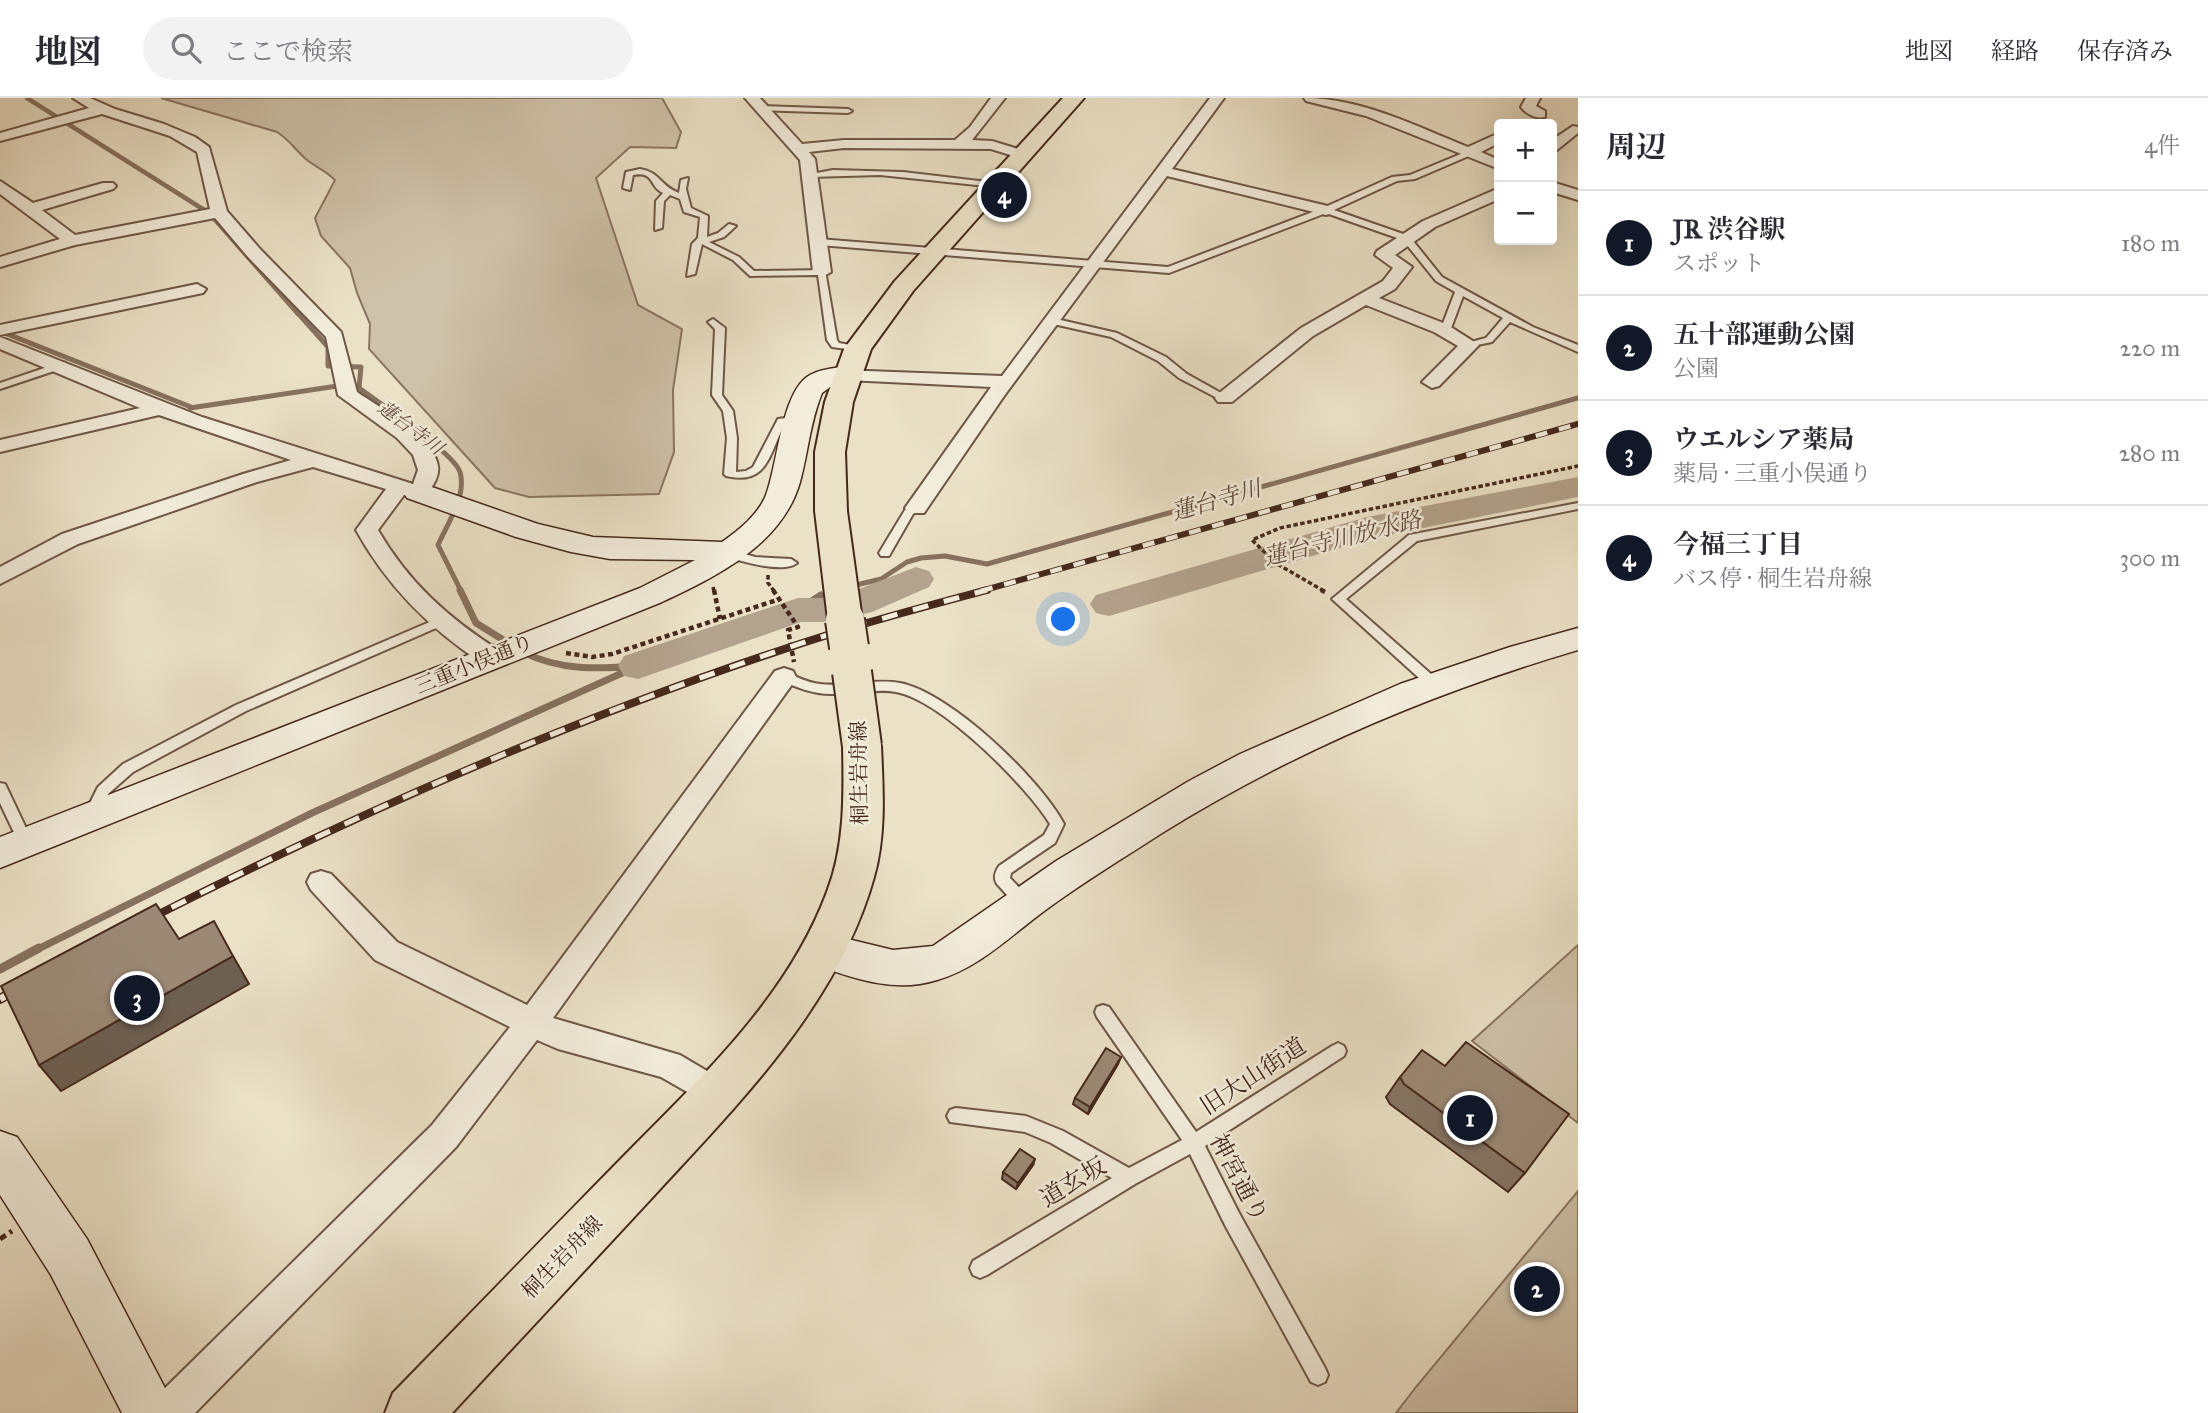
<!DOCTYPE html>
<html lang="ja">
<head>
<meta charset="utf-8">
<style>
	:root { --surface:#fff; --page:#f2f2f3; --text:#2b2b33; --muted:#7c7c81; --line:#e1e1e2; --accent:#111827 }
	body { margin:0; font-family:"IM FELL Great Primer","Noto Serif JP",serif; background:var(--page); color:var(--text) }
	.controls { position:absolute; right:21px; top:21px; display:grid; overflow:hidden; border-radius:7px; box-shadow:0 7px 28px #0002 }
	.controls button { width:63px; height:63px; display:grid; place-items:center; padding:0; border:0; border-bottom:2px solid var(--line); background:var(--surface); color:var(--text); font:35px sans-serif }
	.you { position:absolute; left:1064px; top:522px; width:24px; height:24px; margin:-18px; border:5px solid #fff; border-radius:50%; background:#1a73e8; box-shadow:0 0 0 10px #1a73e833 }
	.badge { display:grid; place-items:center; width:46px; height:46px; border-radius:50%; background:var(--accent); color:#fff; font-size:23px; font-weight:700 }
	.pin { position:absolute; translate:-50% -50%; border:4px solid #fff; box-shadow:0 2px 7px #0006 }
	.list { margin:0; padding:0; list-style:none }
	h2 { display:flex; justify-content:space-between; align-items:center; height:91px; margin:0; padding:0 28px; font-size:30px }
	h2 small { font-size:23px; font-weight:400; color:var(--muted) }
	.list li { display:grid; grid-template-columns:46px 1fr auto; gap:21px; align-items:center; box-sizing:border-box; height:105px; padding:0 28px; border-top:2px solid var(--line) }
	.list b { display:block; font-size:26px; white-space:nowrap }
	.list p { margin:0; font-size:23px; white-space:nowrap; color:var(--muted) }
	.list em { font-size:23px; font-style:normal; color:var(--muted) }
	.icon { flex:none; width:38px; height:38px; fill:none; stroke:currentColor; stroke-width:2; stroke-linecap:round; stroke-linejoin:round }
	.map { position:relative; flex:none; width:1578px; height:1315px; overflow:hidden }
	header { display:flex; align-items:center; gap:42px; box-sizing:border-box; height:98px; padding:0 35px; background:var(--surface); border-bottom:2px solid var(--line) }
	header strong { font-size:33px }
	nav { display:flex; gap:38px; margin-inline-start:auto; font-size:24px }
	.search { width:490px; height:63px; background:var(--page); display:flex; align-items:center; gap:18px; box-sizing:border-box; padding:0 24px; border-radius:38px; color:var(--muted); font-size:26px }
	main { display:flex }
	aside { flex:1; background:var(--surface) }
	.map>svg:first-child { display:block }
	.green { fill:#cfc2aa; stroke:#8a7663; stroke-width:2 }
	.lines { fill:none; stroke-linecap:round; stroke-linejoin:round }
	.stream-far3 { stroke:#877260; stroke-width:4.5 }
	.stream-far2 { stroke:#877260; stroke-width:5 }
	.stream-far1 { stroke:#877260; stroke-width:7 }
	.stream { stroke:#877260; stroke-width:9 }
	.river { fill:#b3a28d; fill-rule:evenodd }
	.lane-casing { stroke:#6f5747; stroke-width:4 }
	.street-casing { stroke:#6f5747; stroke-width:4 }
	.secondary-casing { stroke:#46291c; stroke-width:3 }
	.primary-casing { stroke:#46291c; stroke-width:4 }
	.path-far2 { stroke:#46291c; stroke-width:3.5; stroke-dasharray:4.5 2.5; stroke-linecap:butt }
	.path-far1 { stroke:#46291c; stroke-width:4.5; stroke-dasharray:5 3.5; stroke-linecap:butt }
	.path { stroke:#46291c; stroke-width:5; stroke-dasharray:7 4.5; stroke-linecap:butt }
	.lane { fill:#f2ecdb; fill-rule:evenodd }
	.street { fill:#f2ecdb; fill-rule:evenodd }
	.secondary { fill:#f2ecdb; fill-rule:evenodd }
	.primary { fill:#ebe1c7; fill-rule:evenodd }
	.rail-far2-casing { stroke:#46291c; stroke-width:6 }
	.rail-far1-casing { stroke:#46291c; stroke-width:8 }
	.rail-casing { stroke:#46291c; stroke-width:10 }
	.rail-far2 { stroke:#f2ecdb; stroke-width:4.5; stroke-dasharray:12; stroke-linecap:butt }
	.rail-far1 { stroke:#f2ecdb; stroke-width:5; stroke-dasharray:16; stroke-linecap:butt }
	.rail { stroke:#f2ecdb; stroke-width:7; stroke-dasharray:20; stroke-linecap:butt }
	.primary-bridge-casing { stroke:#46291c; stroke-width:42; stroke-linecap:butt }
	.primary-bridge { stroke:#ebe1c7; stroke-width:38 }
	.wall { fill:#867665; stroke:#46291c; stroke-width:2 }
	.shaded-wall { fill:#6d6052; stroke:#46291c; stroke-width:2 }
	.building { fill:#9c8975; stroke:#46291c; stroke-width:2 }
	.labels { text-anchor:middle; stroke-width:5; stroke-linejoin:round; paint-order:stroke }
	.far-water-label { font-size:19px; font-style:italic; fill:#674d3e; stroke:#f2ecdb }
	.street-label { font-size:21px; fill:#46291c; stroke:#f2ecdb }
	.water-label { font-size:23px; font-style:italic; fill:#674d3e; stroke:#f2ecdb }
	.near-street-label { font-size:24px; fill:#46291c; stroke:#f2ecdb }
</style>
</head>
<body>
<header>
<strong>地図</strong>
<div class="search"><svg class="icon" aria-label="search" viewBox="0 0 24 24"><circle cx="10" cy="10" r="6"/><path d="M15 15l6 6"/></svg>ここで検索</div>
<nav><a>地図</a><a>経路</a><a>保存済み</a></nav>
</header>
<main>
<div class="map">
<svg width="1578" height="1315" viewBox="0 0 1578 1315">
	<rect width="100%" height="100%" fill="#ebe1c7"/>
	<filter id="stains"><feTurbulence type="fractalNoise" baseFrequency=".00286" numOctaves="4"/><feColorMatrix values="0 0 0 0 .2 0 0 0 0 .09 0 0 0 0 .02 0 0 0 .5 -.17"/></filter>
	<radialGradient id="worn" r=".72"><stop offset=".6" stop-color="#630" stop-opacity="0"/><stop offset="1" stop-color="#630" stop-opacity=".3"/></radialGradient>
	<!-- green -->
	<path class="green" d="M 161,0 L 662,0 L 681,34 L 676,50 L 630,49 L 596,80 L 638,207 L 682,231 L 673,292 L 674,354 L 659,396 L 529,399 L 495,390 L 369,251 L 370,226 L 357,195 L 350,170 L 321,138 L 315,120 L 335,82 C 326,73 316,69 307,62 C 295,52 291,43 277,34 Z
		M 1578,847 L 1578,1025 L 1472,943 Z
		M 1578,1093 L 1578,1315 L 1396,1315 L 1416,1289 Z"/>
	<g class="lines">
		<!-- stream-far3 -->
		<path class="stream-far3" d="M 27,0 L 209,115 L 298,216"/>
		<!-- stream-far2 -->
		<path class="stream-far2" d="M 297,214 L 328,249 L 328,268 L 361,269 L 359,290 C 379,305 454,355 460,374 C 467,398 447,426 438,447 L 461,493
			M 0,233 L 191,309
			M 190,310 L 344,287
			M 856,487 L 881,481 L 907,464 L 921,460 L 945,458 L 987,466 L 1578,300"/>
		<!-- stream-far1 -->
		<path class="stream-far1" d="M 460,492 L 476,525 L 513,548
			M 798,512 L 821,497
			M 523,554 C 560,573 598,571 638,568
			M 36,852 L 312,715 L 631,571"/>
		<!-- stream -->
		<path class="stream" d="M 0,871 L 39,850"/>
		<!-- river -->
		<path class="river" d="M 1578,379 L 1578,399 L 1373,440 L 1109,518 L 1096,515 L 1090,506 L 1096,497 L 1367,419 Z
			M 916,469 L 929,473 L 934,481 L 929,489 L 872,514 L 859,517 L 846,514 L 840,505 L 846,496 Z
			M 798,500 L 823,500 L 836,503 L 842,512 L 836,521 L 823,524 L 801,524 L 638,581 L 624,578 L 618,568 L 624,558 Z"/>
		<!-- lane casing -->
		<g class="lane-casing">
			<path id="lane" d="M 760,8 L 848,11 L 852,13 L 848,15 L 757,12 L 756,10 Z
				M 1468,53 L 1472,55 L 1471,57 L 1415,81 L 1397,83 L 1334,112 L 1409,138 L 1442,179 L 1533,229 L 1578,247 L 1578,254 L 1510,224 L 1492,244 L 1467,249 L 1467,245 L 1486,240 L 1503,220 L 1463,198 L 1450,233 L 1442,235 L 1440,233 L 1455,194 L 1436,183 L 1403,142 L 1326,115 L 1169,175 L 819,147 L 815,144 L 819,141 L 1168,169 L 1323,110 L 1392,79 L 1410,77 Z
				M 640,71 C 660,74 660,88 679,95 L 681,82 L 688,80 L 686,91 L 691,110 L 708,118 L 707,139 L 718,135 L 729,126 L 736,128 L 724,139 L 709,144 L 739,159 L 754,173 L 825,172 L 837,242 L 839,245 L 862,249 L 862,253 L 832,249 L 827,242 L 818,177 L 750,178 L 733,162 L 702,146 L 695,176 L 687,178 L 692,146 L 698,140 L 700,119 L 684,114 L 680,101 L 670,97 L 664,103 L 662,130 L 655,132 L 656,103 L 663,95 C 649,89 655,73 633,77 L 630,92 L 623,90 L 626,74 Z
				M 833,72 L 903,74 L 996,85 L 1000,87 L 996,89 L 880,77 L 810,79 L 806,77 Z
				M 1052,220 L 1117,235 L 1166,259 L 1187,276 L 1230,300 L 1225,303 L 1221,302 L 1179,280 L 1158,263 L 1111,239 L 1049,225 L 1047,223 Z
				M 713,221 L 725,230 L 722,297 L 733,313 L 737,340 L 736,374 L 746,373 L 753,369 L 778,321 L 800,318 L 805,321 L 800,324 L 785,326 C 769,354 769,388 726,378 L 724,376 L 727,340 L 723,313 L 712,297 L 715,231 L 708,224 Z
				M 62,264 L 66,265 L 66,269 L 0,291 L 0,285 Z
				M 1578,405 L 1578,411 L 1417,443 L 1346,501 L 1440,584 L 1442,587 L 1440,590 L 1430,590 L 1332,501 L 1409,437 Z
				M 916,407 L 922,410 L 913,416 L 889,458 L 881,458 L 879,455 L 905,412 Z
				M 728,451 L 755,459 L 791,461 L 797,465 C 783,476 741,463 724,458 L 722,455 Z
				M 439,520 L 443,521 L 445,524 L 443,527 L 246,613 L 133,674 L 108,696 L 101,719 L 91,719 L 89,715 L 90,705 L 98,689 L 123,666 L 236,607 Z
				M 784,574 C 796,578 807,585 820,586 C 846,589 873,580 900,585 C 951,595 1040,681 1064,726 L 1055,745 L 1011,775 L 1010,780 L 1033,804 L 1030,808 C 1017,812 1006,795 997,786 C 993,780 995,774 999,768 L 1044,737 L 1050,726 C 1026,687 941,602 896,594 C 875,590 853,597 831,596 C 812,596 797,589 779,582 L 777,579 L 779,576 Z
				M 0,685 L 5,686 L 7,690 L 33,745 L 31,749 L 21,749 L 19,745 L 0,705 Z
				M 1103,907 L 1109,909 L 1196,1034 L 1332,948 L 1338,945 L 1344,948 L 1346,953 L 1344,958 L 1205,1048 L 1239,1115 L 1325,1270 L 1328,1277 L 1325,1284 L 1318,1287 L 1311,1284 L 1225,1127 L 1190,1056 L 1135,1086 L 987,1177 L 980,1180 L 973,1177 L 970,1170 L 973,1163 L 1112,1080 L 1051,1045 L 1025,1034 L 950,1024 L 947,1018 L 950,1012 L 956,1010 L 1026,1018 L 1063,1033 L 1129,1070 L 1182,1042 L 1097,919 L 1095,914 L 1097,909 Z"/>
		</g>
		<!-- street casing -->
		<g class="street-casing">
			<path id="street" d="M 73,0 L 90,0 L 115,11 L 164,26 L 195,39 L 209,49 L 227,113 L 260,151 L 341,234 L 357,294 C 380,310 434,339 438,368 C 440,379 431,390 426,399 L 418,400 L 404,397 L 378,432 C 408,484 449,521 500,553 L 503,559 L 500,565 L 491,567 L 482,565 C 429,530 387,488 356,432 L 386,391 L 313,369 L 257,384 L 78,446 L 0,486 L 0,469 L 62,436 L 243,376 L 291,362 L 159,317 L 0,354 L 0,342 L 140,310 L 0,251 L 0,239 L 202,319 L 413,386 L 418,372 L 413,357 L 397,340 L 338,297 L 326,239 L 248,159 L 215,120 L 75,147 L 0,169 L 0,159 L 60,141 L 0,96 L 0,83 L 33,105 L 103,85 L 113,85 L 116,88 L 113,91 L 42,112 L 75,137 L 210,111 L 197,54 L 170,38 L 102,16 L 0,43 L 0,35 L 89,10 Z
				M 745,0 L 760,0 L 802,46 L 844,42 L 955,42 L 970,29 L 991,0 L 1005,0 L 972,42 L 992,43 L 1028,54 L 1030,57 L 1023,61 L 991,51 L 844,50 L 809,54 L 815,61 L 831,174 L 822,179 L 813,174 L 800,62 Z
				M 1210,0 L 1224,0 L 1172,71 L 1332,109 L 1334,112 L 1332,115 L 1326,117 L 1167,78 L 1004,298 L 924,415 L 908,415 L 905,410 L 991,289 L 847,282 L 837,276 L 840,272 L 1002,278 Z
				M 1304,0 C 1362,0 1415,28 1468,49 L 1499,35 L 1499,45 L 1481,54 L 1499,62 L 1499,71 L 1366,18 L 1306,3 Z
				M 1526,0 L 1540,0 L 1536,8 L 1545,13 L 1545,19 C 1536,21 1526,16 1521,9 Z
				M 1573,28 L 1578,29 L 1578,35 L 1557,52 L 1552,53 L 1552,42 Z
				M 1552,84 L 1578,92 L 1578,102 L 1552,94 Z
				M 1499,90 L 1499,101 L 1435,129 L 1395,157 L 1412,169 L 1395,191 L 1379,200 L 1446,226 L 1479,247 L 1439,288 L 1432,290 L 1422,284 L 1458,248 L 1434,234 L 1366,207 L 1313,238 L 1232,304 L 1218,304 L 1215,300 L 1218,296 L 1301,230 L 1383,183 L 1393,170 L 1375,157 L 1377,153 L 1423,123 Z
				M 197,186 L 206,191 L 203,195 L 0,237 L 0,227 Z
				M 784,570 L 793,573 L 796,579 L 793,585 L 553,920 L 680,957 L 729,986 L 733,996 L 729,1006 L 717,1011 L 661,979 L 558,951 L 537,942 L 456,1049 L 195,1315 L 149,1315 L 154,1301 L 432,1027 L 510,929 L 375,862 L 311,792 L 307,784 L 311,776 L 321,773 L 331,776 L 397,844 L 527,907 L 775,573 Z"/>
		</g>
		<!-- secondary casing -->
		<g class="secondary-casing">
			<path id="secondary" d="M 847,268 L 856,270 L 860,276 L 856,282 L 833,287 L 822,295 C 810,324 808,355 800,384 C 782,447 717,478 662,504 L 0,770 L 0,739 L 640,490 L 695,462 L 610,461 L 571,454 L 516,439 L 407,400 L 403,394 L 407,388 L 418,385 L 429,388 L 538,426 L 593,439 L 722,444 C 739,432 758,417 766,397 C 778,367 781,293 810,277 C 821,271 835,270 847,268 Z
				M 1578,530 L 1578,552 C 1432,595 1292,654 1162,735 C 1125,759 1087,782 1051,808 C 1014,834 982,869 937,882 C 893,896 849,879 808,864 L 802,852 L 808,840 L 823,835 L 893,852 L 933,848 L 1056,763 L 1189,683 L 1240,656 L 1400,586 L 1510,549 Z
				M 0,1033 L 17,1039 L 87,1141 L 178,1315 L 122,1315 L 51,1177 L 0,1097 Z"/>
		</g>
		<!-- primary casing -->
		<g class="primary-casing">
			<path id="primary" d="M 1063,0 L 1084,0 L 913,193 L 871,251 L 853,304 L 845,354 L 847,413 L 862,522 L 857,530 L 845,533 L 833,530 L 828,522 L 815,413 L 815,354 L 825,304 L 844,251 L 895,183 Z
				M 862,634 L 876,638 L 881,648 C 883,692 886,737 874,779 C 838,908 737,1007 650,1102 C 584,1173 518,1244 452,1315 L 385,1315 L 393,1295 C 467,1219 540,1143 614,1068 C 694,986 786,904 827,794 C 845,748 844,697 843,648 L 848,638 Z"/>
		</g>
		<!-- path-far2 -->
		<path class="path-far2" d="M 768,477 L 768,485 L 774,493
			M 713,489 L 714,493
			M 1324,493 L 1277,466 L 1252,442 L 1280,430 L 1578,368"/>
		<!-- path-far1 -->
		<path class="path-far1" d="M 714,492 L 720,521
			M 773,492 L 798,529 L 788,532 L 794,564
			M 1321,492 L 1325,494
			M 566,555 L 592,559 L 612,556 L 780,501"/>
		<!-- path -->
		<path class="path" d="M 0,1141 L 12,1133"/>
		<!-- lane -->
		<use href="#lane" class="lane"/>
		<!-- street -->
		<use href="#street" class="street"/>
		<!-- secondary -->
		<use href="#secondary" class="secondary"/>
		<!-- primary -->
		<use href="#primary" class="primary"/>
		<!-- rail-far2 casing -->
		<g class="rail-far2-casing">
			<path id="rail-far2" d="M 981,493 L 1578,326"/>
		</g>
		<!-- rail-far1 casing -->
		<g class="rail-far1-casing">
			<path id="rail-far1" d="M 143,824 C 367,710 600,608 840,533 C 889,518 938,505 987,492"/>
		</g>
		<!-- rail casing -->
		<g class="rail-casing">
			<path id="rail" d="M 0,901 L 23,888"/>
		</g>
		<!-- rail-far2 -->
		<use href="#rail-far2" class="rail-far2"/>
		<!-- rail-far1 -->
		<use href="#rail-far1" class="rail-far1"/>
		<!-- rail -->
		<use href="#rail" class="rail"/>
		<!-- primary-bridge casing -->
		<g class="primary-bridge-casing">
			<path id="primary-bridge" d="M 845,522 L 849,549
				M 852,574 L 862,648"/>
		</g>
		<!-- primary-bridge -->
		<use href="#primary-bridge" class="primary-bridge"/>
	</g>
	<!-- wall -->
	<path class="wall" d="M 1118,966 L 1088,1016 L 1073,1006 L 1075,1000 Z
		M 1445,968 L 1525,1075 L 1508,1094 L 1390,1006 L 1386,999 L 1400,979 Z
		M 1033,1067 L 1016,1091 L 1002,1081 L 1003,1074 Z"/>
	<!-- shaded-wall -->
	<path class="shaded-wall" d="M 233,858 L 249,886 L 61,993 L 39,967 Z
		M 1121,959 L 1118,966 L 1088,1016 L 1090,1009 Z
		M 1035,1061 L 1033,1067 L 1016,1091 L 1018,1085 Z"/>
	<!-- building -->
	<path class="building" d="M 156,806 L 179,841 L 214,823 L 233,858 L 39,967 L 1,888 Z
		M 1466,944 L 1569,1016 L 1525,1075 L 1404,986 L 1400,979 L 1422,952 L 1445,968 Z
		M 1106,950 L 1121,959 L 1090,1009 L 1075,1000 Z
		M 1020,1051 L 1035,1061 L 1018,1085 L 1003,1074 Z"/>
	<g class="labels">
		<!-- far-water labels -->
		<g class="far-water-label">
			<text transform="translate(411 329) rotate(37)" y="7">蓮台寺川</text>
		</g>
		<!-- street labels -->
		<g class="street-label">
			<text transform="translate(474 566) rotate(-22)" y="7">三重小俣通り</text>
			<text transform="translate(859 675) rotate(-91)" y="7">桐生岩舟線</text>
			<text transform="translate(562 1159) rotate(-46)" y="7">桐生岩舟線</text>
		</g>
		<!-- water labels -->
		<g class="water-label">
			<text transform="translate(1216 402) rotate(-16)" y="8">蓮台寺川</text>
			<text transform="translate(1342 440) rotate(-14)" y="8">蓮台寺川放水路</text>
		</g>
		<!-- near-street labels -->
		<g class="near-street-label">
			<text transform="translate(1253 978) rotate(-33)" y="8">旧大山街道</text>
			<text transform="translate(1239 1080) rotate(62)" y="8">神宮通り</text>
			<text transform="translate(1073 1084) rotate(-31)" y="8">道玄坂</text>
		</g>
	</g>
	<rect width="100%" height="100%" filter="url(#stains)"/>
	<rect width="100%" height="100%" fill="url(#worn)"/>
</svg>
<div class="controls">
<button>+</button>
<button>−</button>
</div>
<div class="you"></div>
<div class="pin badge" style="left:1470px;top:1020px">1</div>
<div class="pin badge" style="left:1537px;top:1191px">2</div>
<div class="pin badge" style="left:137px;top:900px">3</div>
<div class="pin badge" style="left:1004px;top:97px">4</div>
</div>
<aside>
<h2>周辺<small>4件</small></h2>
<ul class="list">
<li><span class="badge">1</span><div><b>JR 渋谷駅</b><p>スポット</p></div><em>180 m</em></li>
<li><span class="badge">2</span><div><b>五十部運動公園</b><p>公園</p></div><em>220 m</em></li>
<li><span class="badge">3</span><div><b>ウエルシア薬局</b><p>薬局 · 三重小俣通り</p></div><em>280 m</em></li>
<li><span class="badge">4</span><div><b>今福三丁目</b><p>バス停 · 桐生岩舟線</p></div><em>300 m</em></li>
</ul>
</aside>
</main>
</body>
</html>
